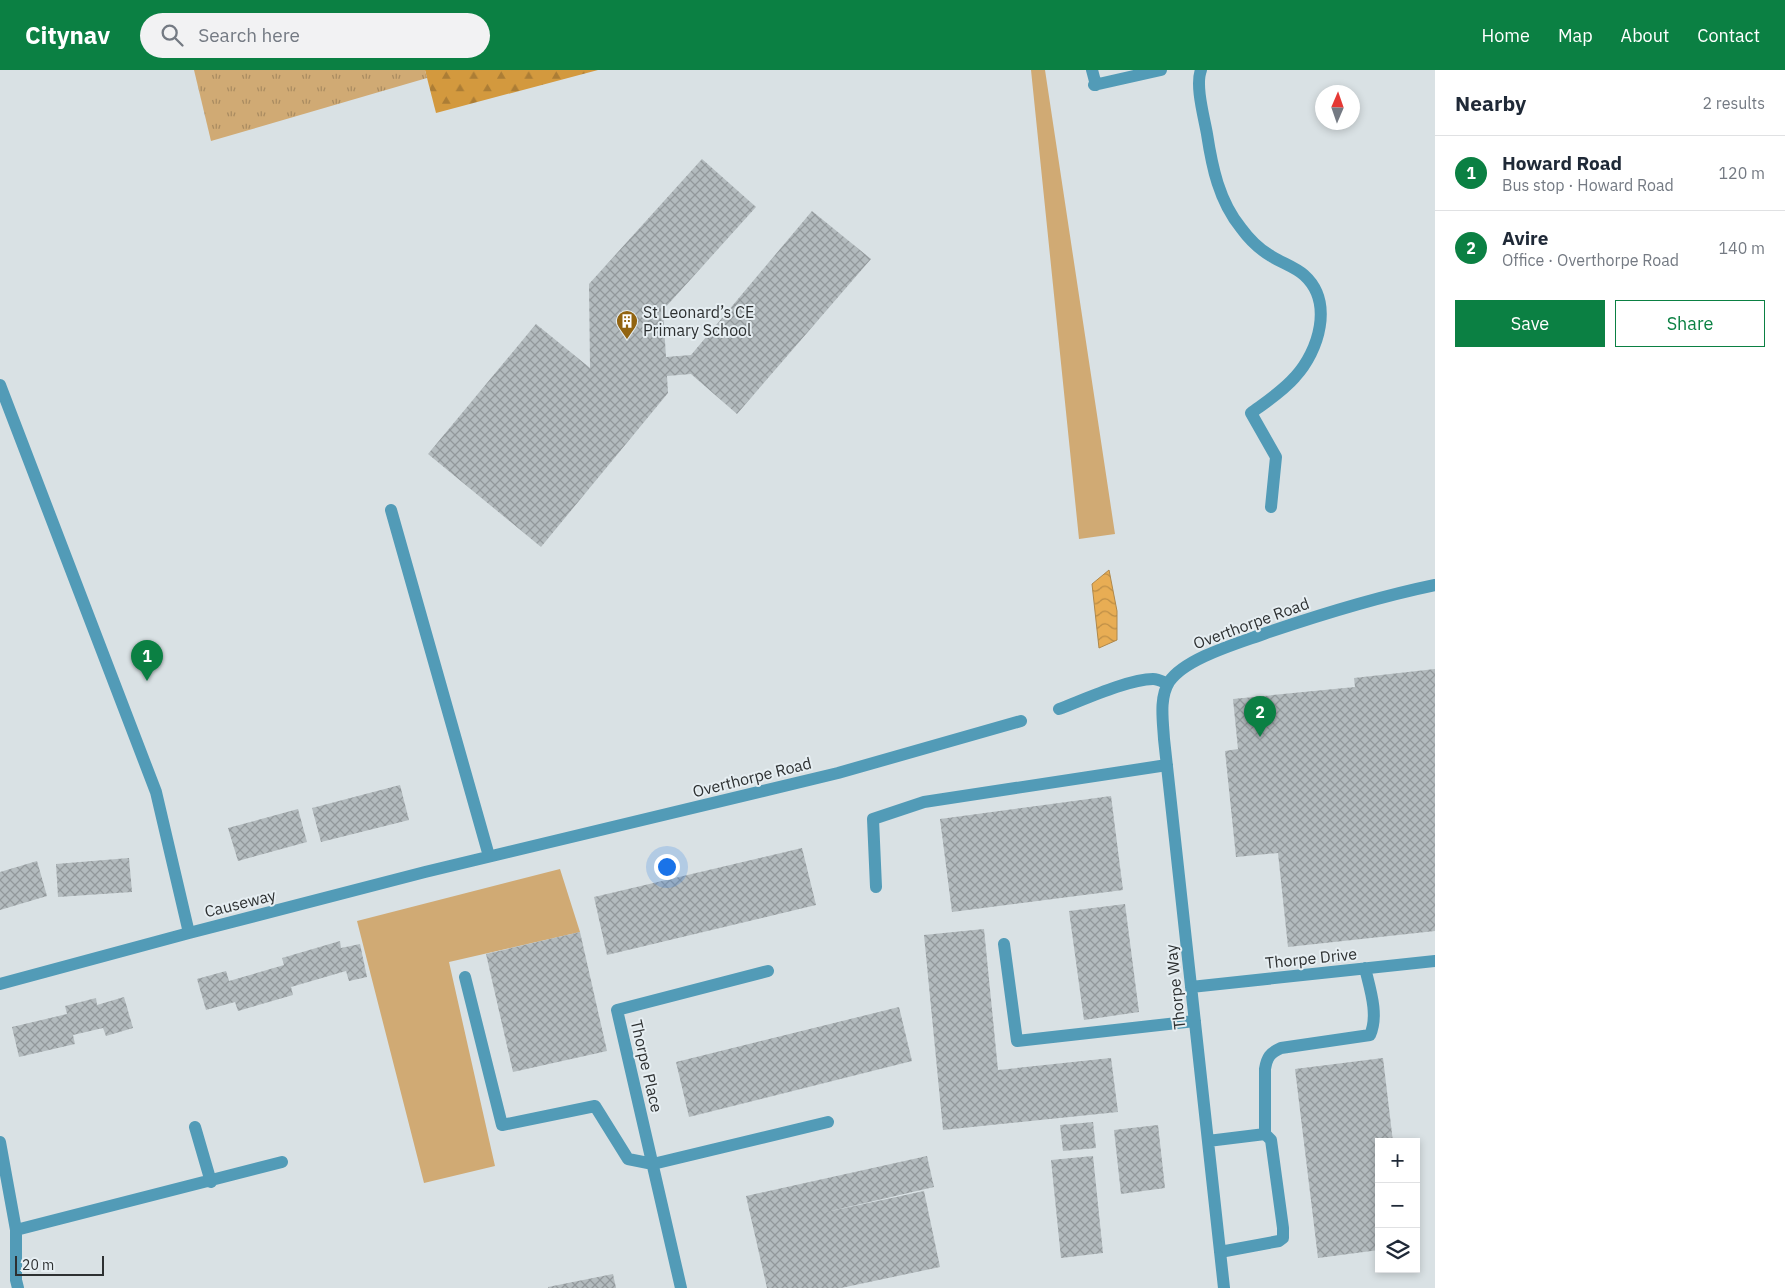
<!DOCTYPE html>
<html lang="en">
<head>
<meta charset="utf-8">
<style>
	:root { --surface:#fff; --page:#f2f2f3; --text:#1f2937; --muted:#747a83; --line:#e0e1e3; --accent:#0b8043 }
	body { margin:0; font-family:"IBM Plex Sans",sans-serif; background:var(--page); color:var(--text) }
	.controls { position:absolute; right:15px; bottom:15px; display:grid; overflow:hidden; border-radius:0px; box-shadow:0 2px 8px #0003 }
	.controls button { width:45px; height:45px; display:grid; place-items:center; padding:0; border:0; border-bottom:1px solid var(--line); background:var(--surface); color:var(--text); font:25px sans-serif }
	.compass { position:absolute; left:1315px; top:15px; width:45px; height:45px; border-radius:50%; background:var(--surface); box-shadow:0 2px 8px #0003; rotate:2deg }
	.scale { position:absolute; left:15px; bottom:12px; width:89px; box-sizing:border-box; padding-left:5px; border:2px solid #2d3031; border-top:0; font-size:14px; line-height:18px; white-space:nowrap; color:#2d3031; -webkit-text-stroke:4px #e6eef2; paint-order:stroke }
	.you { position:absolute; left:666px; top:796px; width:18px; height:18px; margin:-12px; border:4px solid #fff; border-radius:50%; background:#1a73e8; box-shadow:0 0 0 8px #1a73e833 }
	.badge { display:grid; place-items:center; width:32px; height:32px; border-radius:50%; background:var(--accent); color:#fff; font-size:16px; font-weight:700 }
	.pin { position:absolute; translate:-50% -41px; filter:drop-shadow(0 1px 2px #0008) }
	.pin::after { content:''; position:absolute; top:26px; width:18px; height:15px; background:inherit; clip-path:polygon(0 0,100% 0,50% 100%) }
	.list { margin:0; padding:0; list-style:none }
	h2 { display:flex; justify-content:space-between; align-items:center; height:65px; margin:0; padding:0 20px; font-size:21px }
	h2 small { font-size:16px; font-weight:400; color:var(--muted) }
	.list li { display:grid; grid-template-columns:32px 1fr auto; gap:15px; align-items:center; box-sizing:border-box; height:75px; padding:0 20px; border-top:1px solid var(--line) }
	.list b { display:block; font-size:19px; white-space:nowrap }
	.list p { margin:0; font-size:16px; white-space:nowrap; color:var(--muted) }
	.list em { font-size:16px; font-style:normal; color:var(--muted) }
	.actions { display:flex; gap:10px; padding:15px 20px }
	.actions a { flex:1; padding:11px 0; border:1px solid var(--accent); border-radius:0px; text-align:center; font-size:18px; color:var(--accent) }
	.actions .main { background:var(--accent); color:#fff }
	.icon { flex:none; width:28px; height:28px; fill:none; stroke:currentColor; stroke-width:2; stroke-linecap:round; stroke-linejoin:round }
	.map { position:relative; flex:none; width:1435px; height:1218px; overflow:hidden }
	header { display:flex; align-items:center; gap:30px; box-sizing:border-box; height:70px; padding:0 25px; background:var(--accent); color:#fff }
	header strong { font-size:24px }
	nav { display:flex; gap:28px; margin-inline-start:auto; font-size:18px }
	.search { width:350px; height:45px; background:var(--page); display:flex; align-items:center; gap:12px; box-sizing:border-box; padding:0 18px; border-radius:28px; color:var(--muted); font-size:19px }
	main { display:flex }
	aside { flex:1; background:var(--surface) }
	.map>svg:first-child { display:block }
	.grass { fill:#d0aa74 }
	.forest { fill:url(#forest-firs) }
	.park { fill:url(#park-tufts) }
	.water { fill:url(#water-waves); stroke:#b0884a }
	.building { fill:url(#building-cross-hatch) }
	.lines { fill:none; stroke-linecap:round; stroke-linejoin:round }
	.minor { stroke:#529bb7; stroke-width:12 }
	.labels { text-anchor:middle; stroke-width:4; stroke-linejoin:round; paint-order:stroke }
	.poi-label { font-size:16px; fill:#2d3031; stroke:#e6eef2; text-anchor:start }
	.street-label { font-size:16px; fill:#2d3031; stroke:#e6eef2 }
</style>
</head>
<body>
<header>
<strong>Citynav</strong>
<div class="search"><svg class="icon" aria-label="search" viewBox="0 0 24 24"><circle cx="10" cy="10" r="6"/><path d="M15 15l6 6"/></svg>Search here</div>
<nav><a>Home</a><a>Map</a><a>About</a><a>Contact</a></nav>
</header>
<main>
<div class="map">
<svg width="1435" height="1218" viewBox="0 0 1435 1218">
	<defs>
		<pattern id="forest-firs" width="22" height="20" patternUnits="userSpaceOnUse" patternTransform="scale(1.25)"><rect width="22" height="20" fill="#d3993e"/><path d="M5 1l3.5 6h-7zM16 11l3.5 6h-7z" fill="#ac7d35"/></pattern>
		<pattern id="park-tufts" width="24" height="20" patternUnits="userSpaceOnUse" patternTransform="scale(1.25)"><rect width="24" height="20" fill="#d0aa74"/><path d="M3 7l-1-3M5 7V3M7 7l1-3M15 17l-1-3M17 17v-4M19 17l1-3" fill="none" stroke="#a98b60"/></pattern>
		<pattern id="water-waves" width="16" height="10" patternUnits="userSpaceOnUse" patternTransform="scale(1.25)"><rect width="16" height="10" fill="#e8ad54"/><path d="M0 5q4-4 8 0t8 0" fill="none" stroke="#bc8d46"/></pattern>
		<pattern id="building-cross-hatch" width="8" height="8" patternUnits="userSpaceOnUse" patternTransform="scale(1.25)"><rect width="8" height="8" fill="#b3bbbe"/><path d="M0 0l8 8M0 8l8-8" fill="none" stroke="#92989b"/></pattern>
	</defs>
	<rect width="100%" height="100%" fill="#d9e1e4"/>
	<!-- grass -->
	<path class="grass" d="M 1031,0 L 1045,0 L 1115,464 L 1079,469 Z
		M 560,799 L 580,862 L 449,892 L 495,1096 L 424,1113 L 357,851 Z"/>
	<!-- forest -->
	<path class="forest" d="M 425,0 L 598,0 L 436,43 Z"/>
	<!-- park -->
	<path class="park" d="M 194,0 L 425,0 L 427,8 L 211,71 Z"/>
	<!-- water -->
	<path class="water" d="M 1109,500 L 1117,541 L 1117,570 L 1099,578 L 1092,514 Z"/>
	<!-- building -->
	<path class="building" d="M 702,89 L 756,137 L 663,240 L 666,287 L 691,285 L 812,141 L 871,189 L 737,344 L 691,304 L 667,306 L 668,323 L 541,477 L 428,384 L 536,254 L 590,298 L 589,214 Z
		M 1435,599 L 1435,861 L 1288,877 L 1278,783 L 1236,787 L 1225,681 L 1238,679 L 1233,629 L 1355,617 L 1354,608 Z
		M 400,715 L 409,750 L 321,772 L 312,738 Z
		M 1111,726 L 1123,820 L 952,842 L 940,749 Z
		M 298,739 L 307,772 L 238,791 L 228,758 Z
		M 802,778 L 816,835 L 607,885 L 594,827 Z
		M 129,788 L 132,822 L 58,827 L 56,794 Z
		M 37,791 L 47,826 L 0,840 L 0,802 Z
		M 1125,834 L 1139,942 L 1084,950 L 1069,841 Z
		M 984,859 L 998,1000 L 1111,988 L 1118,1042 L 943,1060 L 924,865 Z
		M 580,862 L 607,981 L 513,1002 L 486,884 Z
		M 340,871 L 341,878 L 360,874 L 367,907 L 349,911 L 346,901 L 291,917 L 293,925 L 238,941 L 235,932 L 206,940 L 197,909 L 226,901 L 229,911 L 284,895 L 282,888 Z
		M 124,927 L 133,958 L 106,966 L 103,958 L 73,965 L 75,974 L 19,987 L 12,957 L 67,944 L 65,936 L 96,928 L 97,935 Z
		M 899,937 L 912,991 L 689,1047 L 676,992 Z
		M 1383,988 L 1393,1072 L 1379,1072 L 1379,1180 L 1318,1188 L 1295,999 Z
		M 1093,1052 L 1096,1078 L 1063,1081 L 1060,1055 Z
		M 1158,1055 L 1165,1118 L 1121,1124 L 1114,1060 Z
		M 927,1086 L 934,1117 L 822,1143 L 924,1121 L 940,1197 L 841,1218 L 767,1218 L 746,1126 Z
		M 1093,1086 L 1103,1183 L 1061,1188 L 1051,1090 Z
		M 613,1204 L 616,1218 L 548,1218 L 548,1217 Z"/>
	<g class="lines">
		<!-- minor -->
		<path class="minor" d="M 1092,0 L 1096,15
			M 1201,0 C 1195,15 1204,47 1207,64 C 1212,97 1219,131 1241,158 C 1249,169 1259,179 1271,186 C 1282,193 1295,197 1304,205 C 1334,232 1319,281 1295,307 C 1283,321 1266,332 1251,343 L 1276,387 L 1271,437
			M 1094,15 L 1161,0
			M 0,315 L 156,722 L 189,863
			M 391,440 L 489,786
			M 1059,639 C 1083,630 1129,609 1153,609 C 1159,609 1163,612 1168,614
			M 876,817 L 873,749 L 924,732 L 1167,695
			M 1004,874 L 1017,971 L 1195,951
			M 465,907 L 502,1055 L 595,1036 L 628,1089 L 653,1094 L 828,1052
			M 0,914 L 189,863 L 425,802 L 838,703 L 1021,651
			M 1191,917 L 1435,891
			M 195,1057 L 211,1112
			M 1265,1064 L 1265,999 C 1267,987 1270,983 1281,978 L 1370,965 C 1379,945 1370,919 1365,898
			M 1208,1071 L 1265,1064 L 1271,1070 L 1283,1158 L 1283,1168 L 1279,1171 L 1220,1182
			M 0,1072 L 16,1160 L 16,1210 L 18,1218
			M 16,1160 L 282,1092
			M 681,1218 L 617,940 L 768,901
			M 1224,1218 L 1164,669 C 1163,651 1159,628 1169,612 C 1185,588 1239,573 1266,563 C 1322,544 1377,527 1435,515"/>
	</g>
	<!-- icons -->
	<defs>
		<g id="building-pin" transform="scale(1.125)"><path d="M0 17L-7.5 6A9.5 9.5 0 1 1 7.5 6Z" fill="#926411" stroke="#e6eef2"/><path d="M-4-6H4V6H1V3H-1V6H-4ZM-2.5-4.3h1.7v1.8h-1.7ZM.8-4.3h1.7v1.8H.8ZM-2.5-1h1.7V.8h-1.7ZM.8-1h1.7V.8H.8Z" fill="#fff"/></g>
	</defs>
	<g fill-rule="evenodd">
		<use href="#building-pin" x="627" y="251"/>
	</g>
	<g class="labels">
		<!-- poi labels -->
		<g class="poi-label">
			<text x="643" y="248">St Leonard’s CE<tspan x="643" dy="18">Primary School</tspan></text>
		</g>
		<!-- street labels -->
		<g class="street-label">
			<text transform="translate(1251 553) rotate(-20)" y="6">Overthorpe Road</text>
			<text transform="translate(752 707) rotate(-14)" y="6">Overthorpe Road</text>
			<text transform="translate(240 833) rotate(-14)" y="6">Causeway</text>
			<text transform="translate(1311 888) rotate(-6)" y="6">Thorpe Drive</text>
			<text transform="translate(1175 917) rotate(-96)" y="6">Thorpe Way</text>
			<text transform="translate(647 996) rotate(77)" y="6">Thorpe Place</text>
		</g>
	</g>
</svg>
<div class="controls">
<button>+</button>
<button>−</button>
<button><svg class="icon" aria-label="layers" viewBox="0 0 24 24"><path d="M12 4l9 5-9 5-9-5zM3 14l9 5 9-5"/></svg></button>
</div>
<svg class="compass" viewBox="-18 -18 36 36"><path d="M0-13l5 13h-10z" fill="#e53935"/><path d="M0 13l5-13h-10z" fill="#747a83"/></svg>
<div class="scale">20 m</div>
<div class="you"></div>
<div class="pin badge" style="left:147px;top:611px">1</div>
<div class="pin badge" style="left:1260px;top:667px">2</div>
</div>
<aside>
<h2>Nearby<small>2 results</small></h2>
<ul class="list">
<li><span class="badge">1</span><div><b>Howard Road</b><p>Bus stop · Howard Road</p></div><em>120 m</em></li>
<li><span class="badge">2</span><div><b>Avire</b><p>Office · Overthorpe Road</p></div><em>140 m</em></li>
</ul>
<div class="actions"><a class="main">Save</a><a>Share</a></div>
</aside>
</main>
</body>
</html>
